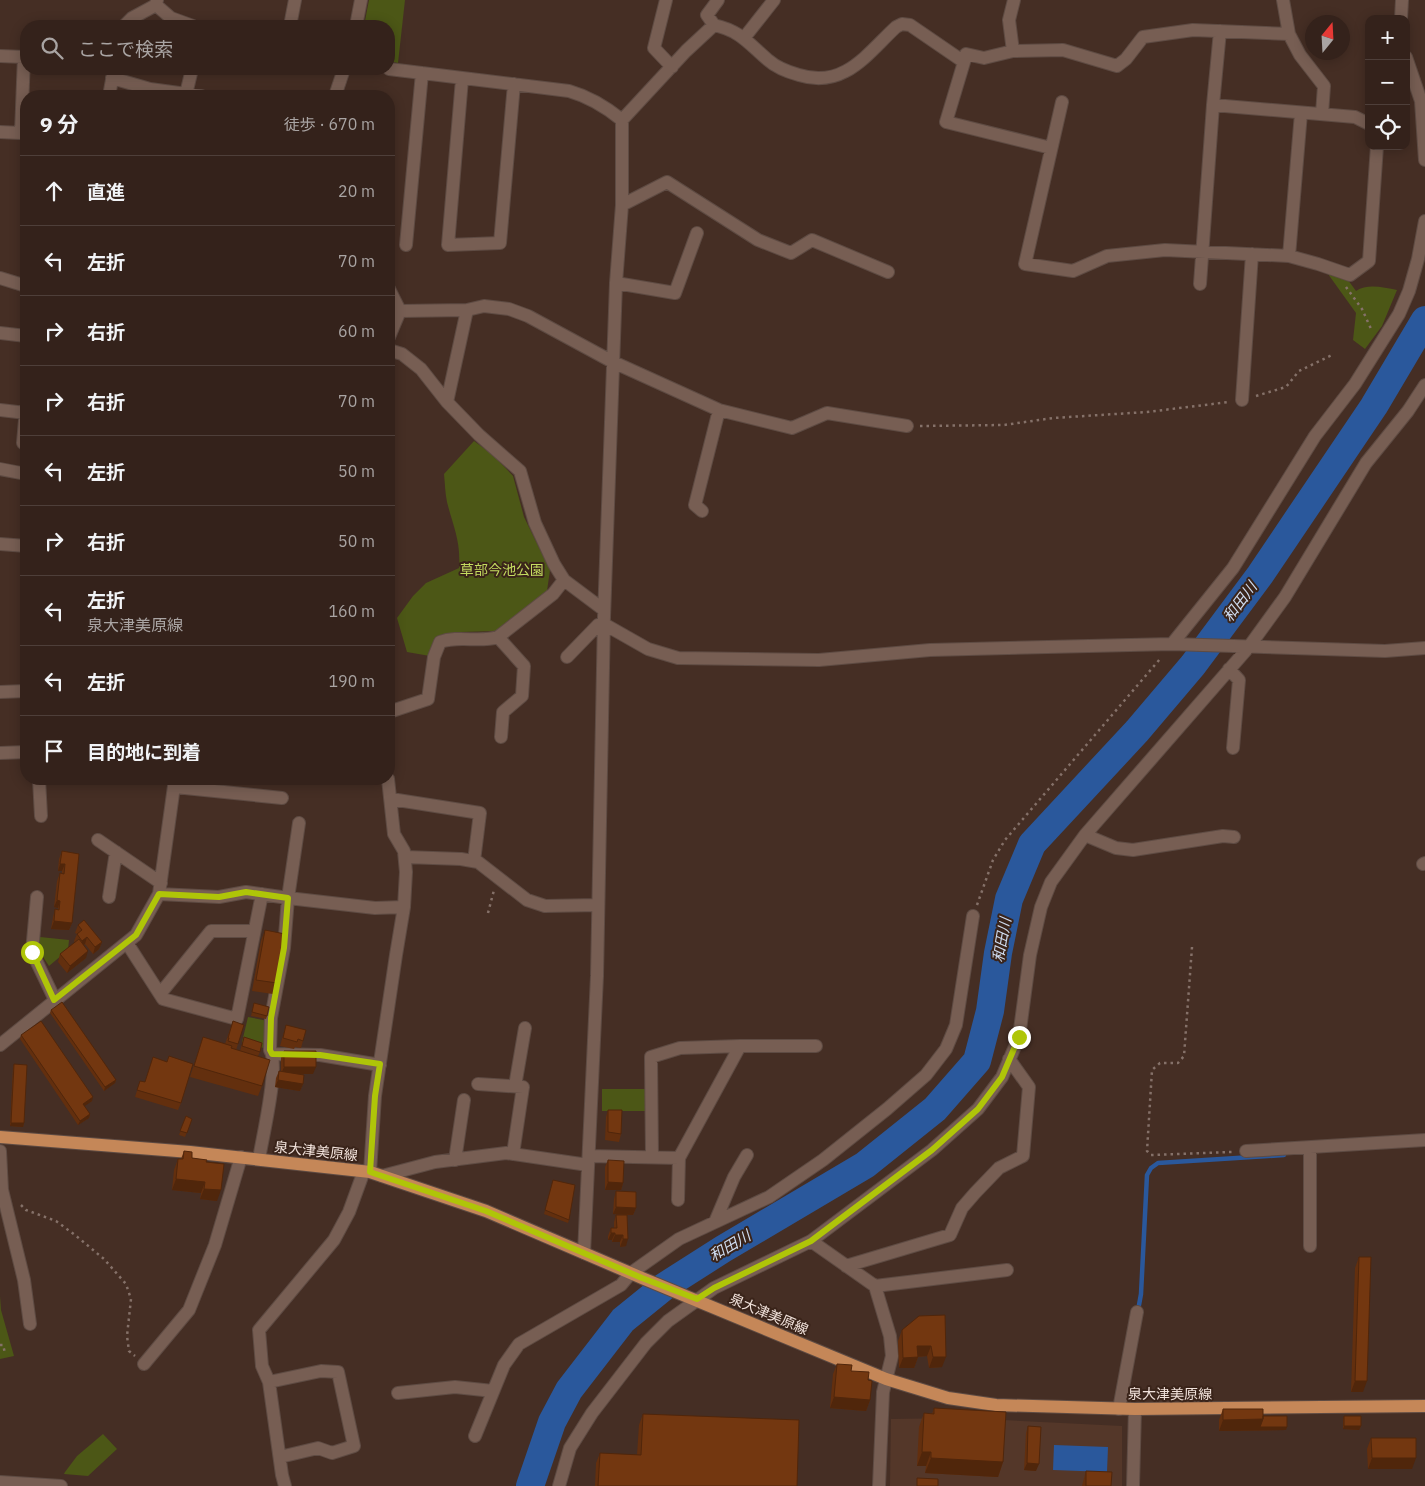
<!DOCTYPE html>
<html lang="ja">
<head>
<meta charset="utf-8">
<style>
	:root { --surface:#34221b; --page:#3f2f28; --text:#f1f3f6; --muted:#a9a4a3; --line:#4e3f3a }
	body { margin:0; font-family:"IBM Plex Sans","Noto Sans JP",sans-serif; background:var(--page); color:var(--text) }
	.controls { position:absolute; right:15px; top:15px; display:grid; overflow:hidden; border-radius:10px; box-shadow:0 2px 12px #0003 }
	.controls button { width:45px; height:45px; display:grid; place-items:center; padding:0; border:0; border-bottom:1px solid var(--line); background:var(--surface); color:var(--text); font:25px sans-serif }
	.compass { position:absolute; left:1305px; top:15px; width:45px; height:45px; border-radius:50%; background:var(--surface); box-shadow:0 2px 12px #0003; rotate:18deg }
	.stop { position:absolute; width:15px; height:15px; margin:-11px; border:4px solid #afc508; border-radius:50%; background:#fff }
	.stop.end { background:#afc508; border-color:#fff; box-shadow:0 1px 5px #0008 }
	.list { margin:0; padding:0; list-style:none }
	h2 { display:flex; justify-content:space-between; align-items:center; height:65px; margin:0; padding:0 20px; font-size:21px }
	h2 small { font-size:16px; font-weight:400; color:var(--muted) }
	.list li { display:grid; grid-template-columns:32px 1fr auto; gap:15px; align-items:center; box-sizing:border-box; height:70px; padding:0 20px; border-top:1px solid var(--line) }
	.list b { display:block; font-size:19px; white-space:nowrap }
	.list p { margin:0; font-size:16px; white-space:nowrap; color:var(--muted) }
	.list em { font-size:16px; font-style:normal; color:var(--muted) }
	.icon { flex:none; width:28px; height:28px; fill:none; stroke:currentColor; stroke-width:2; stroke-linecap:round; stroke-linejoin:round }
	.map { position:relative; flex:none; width:1425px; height:1486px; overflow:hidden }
	.search { position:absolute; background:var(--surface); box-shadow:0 2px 12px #0003; left:20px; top:20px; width:375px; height:55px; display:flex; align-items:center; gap:12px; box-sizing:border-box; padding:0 18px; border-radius:20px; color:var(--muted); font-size:19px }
	.panel { position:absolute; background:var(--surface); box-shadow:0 2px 12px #0003; left:20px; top:90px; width:375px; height:695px; border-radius:20px }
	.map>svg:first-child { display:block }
	.built { fill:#543729 }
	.green { fill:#4c5716 }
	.water { fill:#2a589c }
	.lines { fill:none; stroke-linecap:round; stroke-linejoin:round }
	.stream { stroke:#2a589c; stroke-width:4.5 }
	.river { stroke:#2a589c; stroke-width:28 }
	.minor-casing { stroke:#5e4b43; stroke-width:14 }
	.major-casing { stroke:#5e4b43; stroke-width:14 }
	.path { stroke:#857169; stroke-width:2.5; stroke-dasharray:2.5 4; stroke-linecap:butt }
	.minor { stroke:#775e53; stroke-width:12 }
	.major { stroke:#c58758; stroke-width:12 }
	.wall { fill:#632f0e }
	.shaded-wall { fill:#50260b }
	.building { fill:#733710; stroke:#50260b }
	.route { stroke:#afc508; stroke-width:6 }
	.labels { text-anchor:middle; stroke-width:4; stroke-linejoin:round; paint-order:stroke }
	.park-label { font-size:14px; fill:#c4dc60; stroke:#3a241a }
	.street-label { font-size:14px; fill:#f1e2db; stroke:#3a241a }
	.water-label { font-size:15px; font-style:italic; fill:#cedbef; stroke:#3a241a }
</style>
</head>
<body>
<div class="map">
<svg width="1425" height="1486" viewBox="0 0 1425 1486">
	<rect width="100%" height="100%" fill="#452e24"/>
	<!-- built -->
	<path class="built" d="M 962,1418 L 1122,1426 L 1122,1486 L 890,1486 L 891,1419 Z"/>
	<!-- green -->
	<path class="green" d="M 369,0 L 405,0 L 398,63 L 389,61 L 389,26 L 364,26 Z
		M 1328,274 L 1348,280 L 1356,291 C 1368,283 1384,288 1397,290 L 1382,326 L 1365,349 L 1353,340 L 1356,313 Z
		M 474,441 L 493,455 L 513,476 L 524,517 L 550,570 L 547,591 L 496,631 L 461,632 L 442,638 L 430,656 L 407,652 L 397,618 L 413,596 L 426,583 L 459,568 C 461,541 453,526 447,502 C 445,493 445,483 444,474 Z
		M 40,937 L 69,940 L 68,950 L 49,966 L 39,951 Z
		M 248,1017 L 268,1021 L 267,1049 L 242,1042 Z
		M 602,1089 L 645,1089 L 645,1111 L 602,1111 Z
		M 0,1296 L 1,1310 L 14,1356 L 0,1359 Z
		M 103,1434 L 117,1449 L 88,1476 L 64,1474 L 65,1472 L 77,1456 Z"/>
	<!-- water -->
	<path class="water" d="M 1054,1445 L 1108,1447 L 1107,1472 L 1053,1470 Z"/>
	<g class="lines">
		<!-- stream -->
		<path class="stream" d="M 1139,1305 L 1141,1294 L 1147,1175 L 1151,1168 L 1158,1163 L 1284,1155"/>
		<!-- river -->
		<path class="river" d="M 530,1486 L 552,1422 L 569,1390 L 623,1320 L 665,1286 L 723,1249 L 865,1165 L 935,1109 L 977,1061 L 990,1011 L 998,953 L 1009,899 L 1032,844 L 1137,731 L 1193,665 L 1260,575 L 1374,406 L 1425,320"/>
		<!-- minor casing -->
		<g class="minor-casing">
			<path id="minor" d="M 666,0 L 654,48 L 672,67
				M 1283,0 L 1289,34 L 1300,55 L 1324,86 L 1322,114
				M 156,5 L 171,18 L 193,26
				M 1401,19 L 1402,0
				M 714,25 L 707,15 L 718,0
				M 124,26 L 132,18 L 156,5 L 157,0
				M 290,26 L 295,0
				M 356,26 L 361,0
				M 744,38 L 774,0
				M 1013,51 L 1009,20 L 1014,0
				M 0,56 L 24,57 L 21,133 L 0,132
				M 1406,57 L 1421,101 L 1425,160
				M 964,62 L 946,122 L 1051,148
				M 389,69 L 569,91 C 590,97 606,107 622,120
				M 112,78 L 150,89 L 201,96
				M 462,79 L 448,245 L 500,243 L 514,84
				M 186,94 L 192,69
				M 109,96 L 114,69
				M 335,96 L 344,69
				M 1062,102 L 1025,264 L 1073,271 L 1107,256 L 1165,250 L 1289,256 L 1318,264 L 1350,275 L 1369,261 L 1377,146
				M 1213,105 L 1355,117 L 1369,124
				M 622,205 L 667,182 L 758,240 L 791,253 L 812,240 L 888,272
				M 406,245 L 422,73
				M 1289,256 L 1301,113
				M 0,278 L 26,286
				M 616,283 L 675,293 L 697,233
				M 1200,284 L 1213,105 L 1220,31
				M 389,289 L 400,311
				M 0,333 L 26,336
				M 389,337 L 400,311 L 467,310 L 484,306 L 509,309 L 528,316 L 613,362 L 719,410 L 792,428 L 827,413 L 907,426
				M 389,350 L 402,354 L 421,369 L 447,402 L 479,435 L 520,471 L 535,523 L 554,564 L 564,580
				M 1242,400 L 1252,254
				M 447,402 L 467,310
				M 0,410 L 26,413
				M 23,443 L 26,408
				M 0,469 L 26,474
				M 702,511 L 695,505 L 719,410
				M 0,544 L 26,546
				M 498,637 L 524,666 L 522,696 L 503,712 L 501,737
				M 1172,644 L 1233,568 L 1315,436 L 1355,384 L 1399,314 L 1409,291 L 1418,259 L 1425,221
				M 567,657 L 598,625 L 604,624 L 648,649 L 678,658 L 819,660 L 930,650 L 1172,644 L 1385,651 L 1425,648
				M 1229,669 L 1239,680 L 1233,748
				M 0,692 L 26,691
				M 389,712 L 428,699 L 434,657 L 440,642 C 459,635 479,643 498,637 L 553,594 L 564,580 L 604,610
				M 0,753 L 26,752
				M 39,779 L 41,816
				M 175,787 L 282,798
				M 391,799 L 480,813 L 474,861
				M 1085,835 L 1116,848 L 1133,850 L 1223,836 L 1234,837
				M 98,840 L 161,883
				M 405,857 L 461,859 L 478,862 L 527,900 L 545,906 L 598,905
				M 1423,864 L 1425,863
				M 159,894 L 219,897 L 246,892 L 288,898 L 375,908 L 404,907
				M 37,897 L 32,952 L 55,1000
				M 109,897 L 116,852
				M 127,943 L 163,999 L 237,1019 L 262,894
				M 160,994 L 211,931 L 254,931
				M 0,1045 L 136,935 L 159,894 L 175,779
				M 272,1054 L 320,1055 L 380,1065
				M 478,1084 L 523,1087 L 513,1154
				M 515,1086 L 525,1028
				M 0,1151 L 2,1190 L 24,1280 L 30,1324
				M 1246,1151 L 1425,1140
				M 589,1156 L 679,1158
				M 652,1157 L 651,1057 L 680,1048 L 740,1046
				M 259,1159 C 262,1139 280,1065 270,1050 L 271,1018 L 284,948 L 288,898 L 299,823
				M 455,1160 L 464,1100
				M 370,1172 L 375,1096 L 396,955 L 404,907 L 406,872 L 404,851 L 394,834 L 388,779
				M 382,1176 L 435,1162 L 506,1153 L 588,1165
				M 678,1200 L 679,1158 L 740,1046 L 816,1046
				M 715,1222 L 734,1177 L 747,1155
				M 811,1241 L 875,1286 L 890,1336 L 892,1356 L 883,1392 L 879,1486
				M 1310,1246 L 1310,1148
				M 584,1253 L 597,976 L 604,617 L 616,283 L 622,205 L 622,120 L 686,51 L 714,25 C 741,31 749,44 768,60 C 777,68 788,72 799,75 C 844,89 867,54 896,27 L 902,24 L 910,25 L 964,62 L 966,54 L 984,58 L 1013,51 L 1063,50 L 1117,66 L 1126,59 L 1143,37 L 1193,30 L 1289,34
				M 846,1266 L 950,1235 L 962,1208 L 975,1193 L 999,1168 L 1023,1156 L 1029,1087 L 1009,1059
				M 875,1286 L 1007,1270
				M 144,1364 L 189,1310 L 215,1245 L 241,1157
				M 269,1382 L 321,1371 L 338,1372 L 354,1446 L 332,1453 L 318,1448 L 280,1457
				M 398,1393 L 455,1387 L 493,1391
				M 1119,1409 L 1137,1312
				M 475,1436 L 504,1365 L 519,1344 L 621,1285 L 631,1273 L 679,1239 L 769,1197 L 823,1160 L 887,1109 L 926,1075 L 946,1049 L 956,1025 L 973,916
				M 0,1482 L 61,1486
				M 285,1486 L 282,1475 L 269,1382 L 262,1366 L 259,1330 L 334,1240 L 349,1212 L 364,1171
				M 559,1486 L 570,1448 L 592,1413 L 646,1343 L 668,1321 L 714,1288 L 811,1241 L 932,1150 L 978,1109 L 1002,1077 L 1019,1037 L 1030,955 L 1041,907 L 1051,882 L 1085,835 L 1248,648 L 1285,597 L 1366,463 L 1408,411 L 1425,385
				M 1133,1486 L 1135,1409"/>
		</g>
		<!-- major casing -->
		<g class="major-casing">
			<path id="major" d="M 0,1137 L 190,1152 L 370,1172 L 486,1211 L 642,1278 L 886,1379 L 948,1398 L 996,1405 L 1135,1409 L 1425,1406"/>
		</g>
		<!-- path -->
		<path class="path" d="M 1346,287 L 1362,309 L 1372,331
			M 1256,396 L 1286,387 L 1299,371 L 1332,355
			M 920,426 L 1004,425 L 1053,418 L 1147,412 L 1229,402
			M 977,905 L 993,860 L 1005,840 L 1160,659
			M 488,913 L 494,890
			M 1192,947 L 1184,1056 L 1178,1063 L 1160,1063 L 1152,1070 L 1147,1151 L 1151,1155 L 1232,1152
			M 21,1205 L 26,1210 L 56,1221 L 75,1235 L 104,1259 L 126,1284 L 131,1299 L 127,1336 L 129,1351 L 135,1356
			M 0,1345 L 3,1345 L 5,1353"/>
		<!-- minor -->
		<use href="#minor" class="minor"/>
		<!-- major -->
		<use href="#major" class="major"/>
	</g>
	<!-- wall -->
	<path class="wall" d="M 62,851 L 79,854 L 72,923 L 69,930 L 51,929 L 53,917 L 55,909 L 58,910 L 58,908 L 54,907 L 57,881 L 60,873 L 62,874 L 62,871 L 58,871 L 59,859 Z
		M 78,925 L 102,942 L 99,949 L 93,954 L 85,944 L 84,945 L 86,958 L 67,973 L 58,962 L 60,954 L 75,943 L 74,941 L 77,934 L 75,933 Z
		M 265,930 L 277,983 L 273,994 L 252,991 L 261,941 Z
		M 254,1003 L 267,1016 L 266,1019 L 251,1016 Z
		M 51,1010 L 116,1080 L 115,1083 L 104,1091 L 50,1013 Z
		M 233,1021 L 238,1044 L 236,1050 L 240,1051 L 244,1037 L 260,1052 L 258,1056 L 262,1086 L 258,1096 L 190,1077 L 203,1037 L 225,1044 Z
		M 286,1025 L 303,1041 L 301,1048 L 295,1047 L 294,1049 L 280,1046 Z
		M 21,1035 L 92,1101 L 84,1106 L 90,1114 L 89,1118 L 78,1125 L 20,1039 Z
		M 284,1051 L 313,1074 L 301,1074 L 303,1084 L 300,1091 L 275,1087 L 276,1078 L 279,1071 L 281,1071 L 281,1058 Z
		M 169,1056 L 181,1103 L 178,1110 L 135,1097 L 140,1081 L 145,1082 L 153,1057 L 166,1062 Z
		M 14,1064 L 24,1123 L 23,1127 L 10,1126 L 13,1068 Z
		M 608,1110 L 621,1134 L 619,1142 L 605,1140 L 606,1117 Z
		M 186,1116 L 192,1119 L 185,1137 L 179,1135 Z
		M 184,1151 L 192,1158 L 206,1162 L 217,1201 L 200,1199 L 201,1193 L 172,1190 L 174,1170 L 178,1159 L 181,1159 Z
		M 608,1160 L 623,1183 L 621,1190 L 605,1190 L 605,1167 Z
		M 553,1180 L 569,1220 L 568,1223 L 544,1214 Z
		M 616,1191 L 636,1208 L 633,1215 L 627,1215 L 626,1246 L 620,1247 L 620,1242 L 612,1242 L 612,1240 L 608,1240 L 608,1236 L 611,1228 L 614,1228 L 614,1222 L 616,1215 L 626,1215 L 613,1214 L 614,1199 Z
		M 1359,1257 L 1363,1392 L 1351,1392 L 1355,1268 Z
		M 919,1316 L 942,1367 L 929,1368 L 927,1356 L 918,1357 L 914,1368 L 899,1368 L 898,1341 L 902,1330 Z
		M 837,1364 L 868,1380 L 870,1400 L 866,1411 L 830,1408 L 833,1374 Z
		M 934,1408 L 1003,1462 L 998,1477 L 925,1473 L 926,1466 L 917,1466 L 919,1427 L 924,1413 L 932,1414 Z
		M 1223,1409 L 1263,1416 L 1286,1430 L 1219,1431 L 1219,1420 Z
		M 643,1414 L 797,1486 L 595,1486 L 596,1463 L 600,1453 L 637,1455 L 639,1425 Z
		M 1344,1416 L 1361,1426 L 1359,1430 L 1343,1429 L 1343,1420 Z
		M 1028,1426 L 1036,1471 L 1024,1470 L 1026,1433 Z
		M 1371,1438 L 1412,1469 L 1368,1469 L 1367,1449 Z
		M 1086,1471 L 1111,1486 L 1082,1486 L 1083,1482 Z"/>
	<!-- shaded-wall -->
	<path class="shaded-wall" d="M 60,864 L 65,864 L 62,871 L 58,871 Z
		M 57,900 L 60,901 L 58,908 L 54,907 Z
		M 54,921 L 72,923 L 69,930 L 51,929 Z
		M 87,937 L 85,944 L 80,948 L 82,941 Z
		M 102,942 L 99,949 L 93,954 L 95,947 Z
		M 88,951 L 86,958 L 67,973 L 70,966 Z
		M 284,1067 L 316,1067 L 313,1074 L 281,1074 Z
		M 116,1080 L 115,1083 L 104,1091 L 105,1087 Z
		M 278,1080 L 303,1084 L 300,1091 L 275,1087 Z
		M 93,1097 L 92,1101 L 82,1108 L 83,1104 Z
		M 90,1114 L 89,1118 L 78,1125 L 80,1121 Z
		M 11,1123 L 24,1123 L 23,1127 L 10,1126 Z
		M 176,1179 L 205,1182 L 201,1193 L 172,1190 Z
		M 608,1182 L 623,1183 L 621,1190 L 605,1190 Z
		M 204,1189 L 221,1190 L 217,1201 L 200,1199 Z
		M 616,1207 L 636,1208 L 633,1215 L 613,1214 Z
		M 611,1233 L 615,1233 L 612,1240 L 608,1240 Z
		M 615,1235 L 623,1235 L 620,1242 L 612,1242 Z
		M 623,1239 L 628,1239 L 626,1246 L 620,1247 Z
		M 917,1346 L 931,1346 L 927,1356 L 913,1357 Z
		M 918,1357 L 914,1368 L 899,1368 L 903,1358 Z
		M 933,1357 L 946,1357 L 942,1367 L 929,1368 Z
		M 1355,1381 L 1367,1381 L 1363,1392 L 1351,1392 Z
		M 834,1397 L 870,1400 L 866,1411 L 830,1408 Z
		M 1263,1419 L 1287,1427 L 1286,1430 L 1219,1431 L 1223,1420 Z
		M 1344,1426 L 1361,1426 L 1359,1430 L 1343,1429 Z
		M 922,1452 L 931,1452 L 926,1466 L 917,1466 Z
		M 931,1458 L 1003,1462 L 998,1477 L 925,1473 Z
		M 1372,1458 L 1416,1458 L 1412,1469 L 1368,1469 Z
		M 1027,1463 L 1039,1464 L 1036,1471 L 1024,1470 Z"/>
	<!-- building -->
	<path class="building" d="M 62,851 L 79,854 L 72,923 L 54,921 L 55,909 L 59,910 L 60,901 L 57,900 L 60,873 L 64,874 L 65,864 L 60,864 Z
		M 84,920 L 102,942 L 95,947 L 87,937 L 82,941 L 77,934 L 82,930 L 78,925 Z
		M 265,930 L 285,934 L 277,983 L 256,980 Z
		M 79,939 L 88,951 L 70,966 L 60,954 Z
		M 62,1002 L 116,1080 L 105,1087 L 51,1010 Z
		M 254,1003 L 269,1007 L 267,1016 L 252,1012 Z
		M 41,1021 L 93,1097 L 83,1104 L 90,1114 L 80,1121 L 21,1035 Z
		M 233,1021 L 244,1025 L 238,1044 L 228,1041 L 229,1038 L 228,1038 Z
		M 286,1025 L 306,1030 L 303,1041 L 298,1039 L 297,1042 L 283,1038 Z
		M 203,1037 L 232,1046 L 231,1048 L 270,1060 L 262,1086 L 194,1066 Z
		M 244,1037 L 262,1043 L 260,1052 L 242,1046 Z
		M 284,1051 L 316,1051 L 316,1067 L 284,1067 Z
		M 169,1056 L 193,1064 L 181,1103 L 137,1090 L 140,1081 L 145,1082 L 153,1057 L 167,1062 Z
		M 14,1064 L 27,1065 L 24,1123 L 11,1123 Z
		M 279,1071 L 304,1075 L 303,1084 L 278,1080 Z
		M 608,1110 L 622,1110 L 621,1134 L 608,1132 Z
		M 186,1116 L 192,1119 L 187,1133 L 180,1131 Z
		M 184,1151 L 192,1152 L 192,1158 L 207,1160 L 206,1162 L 224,1164 L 221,1190 L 204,1189 L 205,1182 L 176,1179 L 178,1159 L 183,1159 Z
		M 608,1160 L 624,1161 L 623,1183 L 608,1182 Z
		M 553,1180 L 575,1185 L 569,1220 L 545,1210 Z
		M 616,1191 L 636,1192 L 636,1208 L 616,1207 Z
		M 616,1215 L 627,1215 L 628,1239 L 623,1239 L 623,1235 L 615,1235 L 615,1233 L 611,1233 L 611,1228 L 617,1228 Z
		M 1359,1257 L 1371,1257 L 1367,1381 L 1355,1381 Z
		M 945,1315 L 946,1357 L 933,1357 L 931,1346 L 917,1346 L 918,1357 L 903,1358 L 902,1330 L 919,1316 Z
		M 837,1364 L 852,1365 L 851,1371 L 869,1372 L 868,1380 L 872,1381 L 870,1400 L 834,1397 Z
		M 934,1408 L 1006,1412 L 1003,1462 L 931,1458 L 931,1452 L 922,1452 L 924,1413 L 934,1414 Z
		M 1223,1409 L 1263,1409 L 1263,1419 L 1223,1420 Z
		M 643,1414 L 799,1420 L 797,1486 L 598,1486 L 600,1453 L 641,1455 Z
		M 1263,1416 L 1287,1416 L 1287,1427 L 1260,1427 L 1263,1419 Z
		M 1344,1416 L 1361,1416 L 1361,1426 L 1344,1426 Z
		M 1028,1426 L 1041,1427 L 1039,1464 L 1027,1463 Z
		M 1371,1438 L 1416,1438 L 1416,1458 L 1372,1458 Z
		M 1086,1471 L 1112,1472 L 1111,1486 L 1086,1486 Z
		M 917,1478 L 938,1479 L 938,1486 L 917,1486 Z"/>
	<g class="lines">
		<!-- route -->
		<path class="route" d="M 32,952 L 54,1000 L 136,935 L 159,894 L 219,897 L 246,892 L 288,898 L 284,948 L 271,1018 L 270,1050 L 272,1054 L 320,1055 L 380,1064 L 375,1096 L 370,1172 L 486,1211 L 642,1278 L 697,1299 L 714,1288 L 811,1241 L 932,1150 L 978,1109 L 1002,1077 L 1019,1037"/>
	</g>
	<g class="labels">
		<!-- park labels -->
		<g class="park-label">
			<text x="502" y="575">草部今池公園</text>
		</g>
		<!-- street labels -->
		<g class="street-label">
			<text transform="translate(316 1151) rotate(6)" y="5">泉大津美原線</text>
			<text transform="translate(769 1314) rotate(23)" y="5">泉大津美原線</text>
			<text x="1170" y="1399">泉大津美原線</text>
		</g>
		<!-- water labels -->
		<g class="water-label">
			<text transform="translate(1240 602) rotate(-53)" y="5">和田川</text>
			<text transform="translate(1002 940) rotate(-80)" y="5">和田川</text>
			<text transform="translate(730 1246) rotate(-31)" y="5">和田川</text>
		</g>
	</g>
</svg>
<div class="controls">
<button>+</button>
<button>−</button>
<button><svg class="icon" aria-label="locate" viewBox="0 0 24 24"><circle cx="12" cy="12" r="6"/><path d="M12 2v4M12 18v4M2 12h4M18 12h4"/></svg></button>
</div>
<svg class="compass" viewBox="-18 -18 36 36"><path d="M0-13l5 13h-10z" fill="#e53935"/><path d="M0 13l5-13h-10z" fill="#a9a4a3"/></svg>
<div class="stop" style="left:32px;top:952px"></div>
<div class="stop end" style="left:1019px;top:1037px"></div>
<div class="search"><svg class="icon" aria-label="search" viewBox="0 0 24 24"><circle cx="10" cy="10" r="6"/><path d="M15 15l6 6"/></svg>ここで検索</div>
<section class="panel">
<h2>9 分<small>徒歩 · 670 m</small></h2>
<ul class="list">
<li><svg class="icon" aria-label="ahead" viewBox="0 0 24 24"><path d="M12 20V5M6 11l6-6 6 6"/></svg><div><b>直進</b></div><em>20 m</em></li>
<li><svg class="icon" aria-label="left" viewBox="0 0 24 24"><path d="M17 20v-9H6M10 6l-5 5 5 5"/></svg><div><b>左折</b></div><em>70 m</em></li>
<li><svg class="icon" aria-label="right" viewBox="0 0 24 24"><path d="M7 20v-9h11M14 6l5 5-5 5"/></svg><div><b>右折</b></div><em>60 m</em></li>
<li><svg class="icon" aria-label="right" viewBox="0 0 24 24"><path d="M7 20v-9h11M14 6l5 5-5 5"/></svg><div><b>右折</b></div><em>70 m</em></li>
<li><svg class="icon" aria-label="left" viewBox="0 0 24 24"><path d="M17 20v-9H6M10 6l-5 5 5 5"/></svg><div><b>左折</b></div><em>50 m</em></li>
<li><svg class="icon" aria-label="right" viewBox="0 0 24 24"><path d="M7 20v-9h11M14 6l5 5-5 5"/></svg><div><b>右折</b></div><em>50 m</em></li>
<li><svg class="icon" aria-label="left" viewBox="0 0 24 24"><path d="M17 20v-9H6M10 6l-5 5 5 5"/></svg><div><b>左折</b><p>泉大津美原線</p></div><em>160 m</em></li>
<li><svg class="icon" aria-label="left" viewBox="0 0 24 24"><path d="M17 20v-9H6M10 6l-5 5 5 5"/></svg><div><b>左折</b></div><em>190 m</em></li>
<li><svg class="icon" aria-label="arrive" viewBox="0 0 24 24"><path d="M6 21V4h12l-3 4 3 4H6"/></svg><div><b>目的地に到着</b></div></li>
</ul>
</section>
</div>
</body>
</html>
